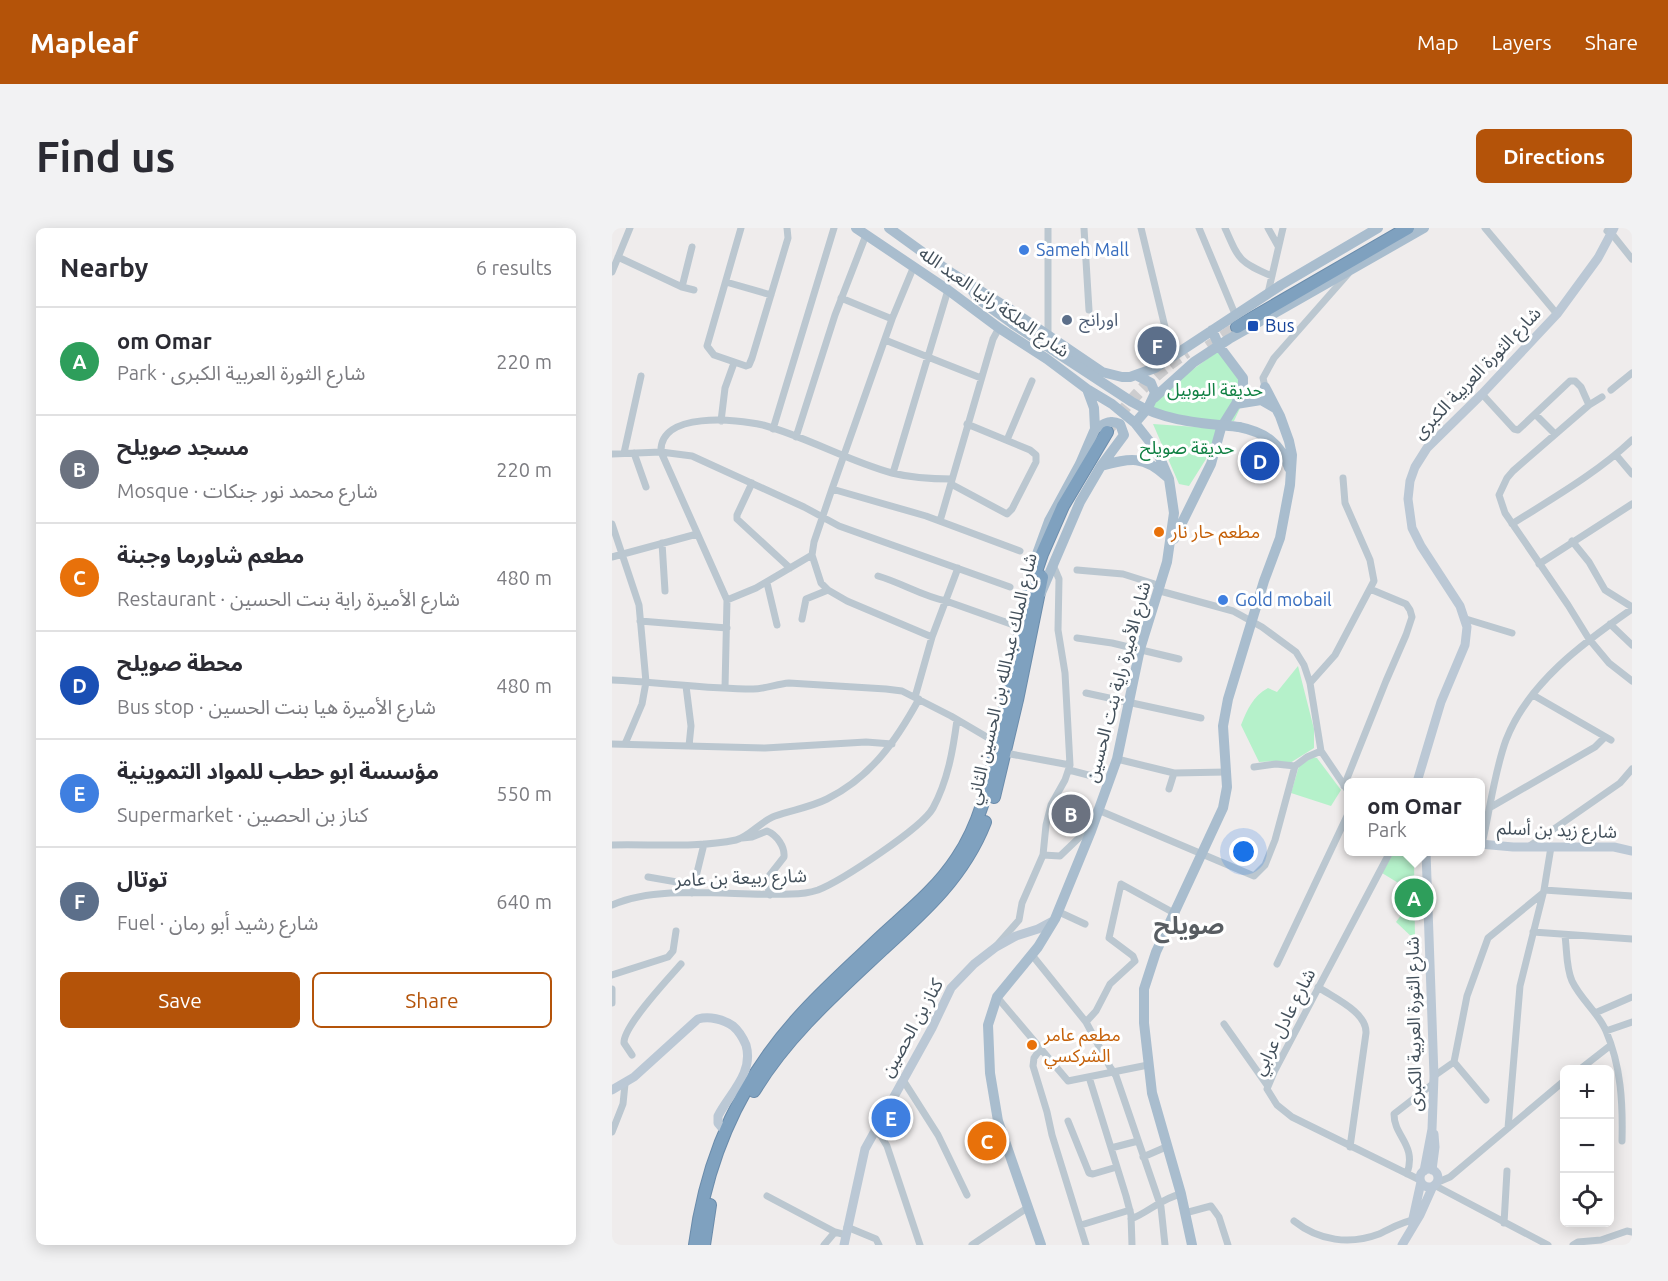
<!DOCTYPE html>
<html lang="en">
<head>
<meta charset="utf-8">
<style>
	:root { --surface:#fff; --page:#f2f2f3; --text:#2b2b33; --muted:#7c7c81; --line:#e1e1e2; --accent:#b45309 }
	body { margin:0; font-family:Ubuntu,"Noto Sans Arabic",sans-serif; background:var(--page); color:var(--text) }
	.controls { position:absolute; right:18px; bottom:18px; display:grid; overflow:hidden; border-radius:9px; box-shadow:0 3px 15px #0003 }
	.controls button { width:54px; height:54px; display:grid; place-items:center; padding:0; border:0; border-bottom:2px solid var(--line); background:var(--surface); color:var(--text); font:30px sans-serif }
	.you { position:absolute; left:632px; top:624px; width:21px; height:21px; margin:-15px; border:4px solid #fff; border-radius:50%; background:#1a73e8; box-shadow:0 0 0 9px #1a73e833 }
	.badge { display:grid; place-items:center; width:39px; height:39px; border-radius:50%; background:var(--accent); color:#fff; font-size:20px; font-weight:700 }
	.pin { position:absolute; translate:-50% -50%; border:3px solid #fff; box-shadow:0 2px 6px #0006 }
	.popup { position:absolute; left:732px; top:550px; width:141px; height:78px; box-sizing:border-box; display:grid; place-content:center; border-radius:9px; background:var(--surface); filter:drop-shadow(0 2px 4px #0005); font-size:20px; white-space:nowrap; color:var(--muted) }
	.popup b { font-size:22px; color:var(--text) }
	.popup::after { content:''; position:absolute; left:50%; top:100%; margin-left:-12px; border:12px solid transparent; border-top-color:var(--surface) }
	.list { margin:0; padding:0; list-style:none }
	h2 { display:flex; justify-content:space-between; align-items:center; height:78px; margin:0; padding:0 24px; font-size:26px }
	h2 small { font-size:20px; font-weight:400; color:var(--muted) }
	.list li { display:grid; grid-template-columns:39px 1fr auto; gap:18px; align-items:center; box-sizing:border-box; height:108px; padding:0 24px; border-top:2px solid var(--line) }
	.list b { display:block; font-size:22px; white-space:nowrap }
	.list p { margin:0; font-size:20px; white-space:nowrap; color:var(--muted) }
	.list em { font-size:20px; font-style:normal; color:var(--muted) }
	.actions { display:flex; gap:12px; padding:18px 24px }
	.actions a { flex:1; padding:14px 0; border:2px solid var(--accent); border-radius:9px; text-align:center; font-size:21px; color:var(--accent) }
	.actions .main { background:var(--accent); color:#fff }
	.icon { flex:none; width:33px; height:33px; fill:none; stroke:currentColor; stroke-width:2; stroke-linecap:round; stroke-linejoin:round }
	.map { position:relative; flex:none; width:1020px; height:1017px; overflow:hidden; border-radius:9px }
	header { display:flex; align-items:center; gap:36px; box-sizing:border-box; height:84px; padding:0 30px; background:var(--accent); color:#fff }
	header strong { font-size:28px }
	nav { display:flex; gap:33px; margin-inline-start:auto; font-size:21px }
	.intro { display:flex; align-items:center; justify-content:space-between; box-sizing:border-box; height:144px; padding:0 36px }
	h1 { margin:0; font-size:42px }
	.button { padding:15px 27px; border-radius:9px; background:var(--accent); color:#fff; font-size:21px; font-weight:700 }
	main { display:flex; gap:36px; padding:0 36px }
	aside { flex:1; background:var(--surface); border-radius:9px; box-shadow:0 3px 15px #0003 }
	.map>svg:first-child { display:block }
	.green { fill:#b5f1ca }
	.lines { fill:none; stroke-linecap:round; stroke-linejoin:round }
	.highway-tunnel { stroke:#cdcdcf; stroke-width:12; stroke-dasharray:12 6; stroke-linecap:butt }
	.highway-casing { stroke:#6b8cab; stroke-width:14 }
	.street { stroke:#bbc7d0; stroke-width:7 }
	.secondary { stroke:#bbc8d5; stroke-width:9 }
	.primary { stroke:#a9bdce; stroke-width:10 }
	.highway { stroke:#7fa1bf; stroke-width:12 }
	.primary-bridge { stroke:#a9bdce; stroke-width:10 }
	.shop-dot { fill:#3f7fe0; stroke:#fff; stroke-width:2 }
	.service-dot { fill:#5c6f8a; stroke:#fff; stroke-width:2 }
	.transit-dot { fill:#1a4fb4; stroke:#fff; stroke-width:2 }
	.food-dot { fill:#e8710a; stroke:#fff; stroke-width:2 }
	.labels { text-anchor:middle; stroke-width:6; stroke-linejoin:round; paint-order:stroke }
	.shop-label { font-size:18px; fill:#366cbe; stroke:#fff; text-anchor:start }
	.street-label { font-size:18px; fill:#43505b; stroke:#fff }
	.service-label { font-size:18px; fill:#4e5e75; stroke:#fff; text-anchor:start }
	.transit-label { font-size:18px; fill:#164399; stroke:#fff; text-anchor:start }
	.park-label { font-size:18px; fill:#108043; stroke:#fff }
	.food-label { font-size:18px; fill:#c56008; stroke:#fff; text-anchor:start }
	.district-label { font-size:24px; font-weight:bold; fill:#585d62; stroke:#fff }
</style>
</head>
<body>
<header>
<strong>Mapleaf</strong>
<nav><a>Map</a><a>Layers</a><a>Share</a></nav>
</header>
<div class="intro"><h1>Find us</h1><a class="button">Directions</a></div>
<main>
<aside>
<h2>Nearby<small>6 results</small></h2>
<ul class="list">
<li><span class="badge" style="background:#2e9e5b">A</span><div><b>om Omar</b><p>Park · شارع الثورة العربية الكبرى</p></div><em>220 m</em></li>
<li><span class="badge" style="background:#6b7280">B</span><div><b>مسجد صويلح</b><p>Mosque · شارع محمد نور جنكات</p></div><em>220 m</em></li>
<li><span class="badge" style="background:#e8710a">C</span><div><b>مطعم شاورما وجبنة</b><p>Restaurant · شارع الأميرة راية بنت الحسين</p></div><em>480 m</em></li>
<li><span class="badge" style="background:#1a4fb4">D</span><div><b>محطة صويلح</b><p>Bus stop · شارع الأميرة هيا بنت الحسين</p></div><em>480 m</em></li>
<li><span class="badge" style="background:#3f7fe0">E</span><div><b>مؤسسة ابو حطب للمواد التموينية</b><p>Supermarket · كناز بن الحصين</p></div><em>550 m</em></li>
<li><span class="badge" style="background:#5c6f8a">F</span><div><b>توتال</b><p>Fuel · شارع رشيد أبو رمان</p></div><em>640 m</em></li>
</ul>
<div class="actions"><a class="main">Save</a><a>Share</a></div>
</aside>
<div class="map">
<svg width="1020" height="1017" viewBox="0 0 1020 1017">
	<rect width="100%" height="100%" fill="#efecec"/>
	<!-- green -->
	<path class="green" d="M 612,122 L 638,159 L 622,193 L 577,191 L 540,180 L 549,165 L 606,123 Z
		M 541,196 L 613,201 L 577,258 L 567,256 Z
		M 686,438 L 702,501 L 702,520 L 678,535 L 662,533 L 647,534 L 629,497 C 635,482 641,468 656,460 L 665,464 Z
		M 701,529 L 705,530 L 729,562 L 719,578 L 679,565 L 687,538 Z
		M 782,624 L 791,624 L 802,630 L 803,712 L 784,694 L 792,683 L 801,676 L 801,664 L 770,645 Z"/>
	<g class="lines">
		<!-- highway-tunnel -->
		<path class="highway-tunnel" d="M 596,119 L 625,99
			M 496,202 C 518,171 543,145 575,124"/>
		<!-- highway casing -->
		<g class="highway-casing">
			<path id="highway" d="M 625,99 L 796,0
				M 382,569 L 405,472 L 430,349
				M 142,863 C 175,808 224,765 271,721 C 313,683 352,648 373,594
				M 83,1017 C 94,932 128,854 186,790 C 209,764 235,741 260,717 C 290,688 322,665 345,630 C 370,593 377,553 386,511 C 397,462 407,413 417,364 L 430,326 L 451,278 L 495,204
				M 92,1017 L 98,977"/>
		</g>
		<!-- street -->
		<path class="street" d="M 129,0 L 95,118 L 102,127 L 134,138 L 137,137 L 140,130 L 176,10 L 175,0
			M 472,0 L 477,82
			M 529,0 L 560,128
			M 587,0 L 623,86
			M 613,0 C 627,32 627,34 660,48
			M 656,0 L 666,18
			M 873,0 L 945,86
			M 995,3 L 1000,6 L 1020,31
			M 6,29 L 70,59 L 82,62
			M 302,38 L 280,91 L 220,261 L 202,314 L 200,327 L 209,355 L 216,362 L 235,373 L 320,409
			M 0,44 L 18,0
			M 114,54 L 159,67
			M 70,59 L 80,19
			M 656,65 L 671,0
			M 229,70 L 280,91
			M 436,108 L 436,0
			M 273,112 L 369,150
			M 653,159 L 651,150 L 662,130 L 736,46
			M 999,162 L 1020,145
			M 870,166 L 902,201 L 906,202 L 958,153 L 963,153 L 969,159 L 977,177
			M 990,169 L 977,177 L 901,243 L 895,250 L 887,267 L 893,285 L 956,377 L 977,411 L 997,435 L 1020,453
			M 923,186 L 943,206
			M 109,193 L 113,160 L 122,135
			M 161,201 L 222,0
			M 184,209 L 223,87 L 254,7
			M 395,212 L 420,153
			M 12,225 L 29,148
			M 22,225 L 34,259
			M 0,226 L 49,224 L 80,228 L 192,279 L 227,298 L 398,359
			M 1004,227 L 1020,246
			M 281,245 L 336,62
			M 140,255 L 125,287 L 125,291 L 178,340
			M 339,256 L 395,286 L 400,281 L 424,234 L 424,227 L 418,222 L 355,196
			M 220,261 L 314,288 L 408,323
			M 328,293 L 381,111 L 387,100
			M 0,296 L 27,377 L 34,454 L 30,476 L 13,516
			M 900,296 C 941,270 985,245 1020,212
			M 960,313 L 977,334 L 993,362 L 1020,379
			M 50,315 L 53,363
			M 0,329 L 85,306
			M 927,336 L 1020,276
			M 465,342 L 511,346 L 549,358
			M 266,348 C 290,355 310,368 334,373 L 410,400
			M 155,355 L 165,397
			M 548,363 L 621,383 L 650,399 L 684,424 L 692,437 L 698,455 L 709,523 L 736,563
			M 115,372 L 144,360 L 200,327
			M 190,391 L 194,371 L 216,362
			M 854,391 L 900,405
			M 28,393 L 115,400
			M 998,396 L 1020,417
			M 465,410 L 500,415 L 567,431
			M 0,452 C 47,454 94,461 141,461 C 153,461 165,456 177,455 L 274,461 L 290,463 L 339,488 L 385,515
			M 698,455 L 723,427 L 762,353 L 758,332 L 733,275 L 731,250
			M 74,458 L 79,498 L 77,518
			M 113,460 L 115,372 L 49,224 C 47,183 125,191 151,197 C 195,209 236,233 280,245 C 300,250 320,251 340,251
			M 474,465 L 589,490
			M 921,467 L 999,512
			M 303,469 L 320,409 L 346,340
			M 0,516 L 153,520 L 254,514 L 280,516
			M 393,525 L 458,537
			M 505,531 L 562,545 L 614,544
			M 642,539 L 664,536 L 683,538
			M 457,542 L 480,548
			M 732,558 L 774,453 L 794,407 L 800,389 L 798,382 L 794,376 L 758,361
			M 557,561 L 562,545
			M 879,579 L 983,519 L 993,509
			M 486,582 L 642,648 L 653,637 L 663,612 L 683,538 L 695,529 L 709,523
			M 130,610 L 140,609 L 155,603 C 165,607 173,619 172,629 L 154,652 L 158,667
			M 870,616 C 878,582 882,545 894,512 C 916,455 971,415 1020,381
			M 0,617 C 39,616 86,620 124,612 C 137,609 149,593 163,588 C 180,582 199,579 215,571 C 259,549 284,513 307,471
			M 916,619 L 1008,555 L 1020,541
			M 778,624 L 663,842 L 655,861 L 665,877 L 680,889 L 808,952
			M 431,627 L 448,628 L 471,606 L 479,603
			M 36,649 L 82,657
			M 932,662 L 1020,668
			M 80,665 L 92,616
			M 0,677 C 50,655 125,669 179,666 C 188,666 197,665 206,662 C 229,653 310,600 321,580 C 336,552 341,522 345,492
			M 447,684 L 473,696
			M 921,704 L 1020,711
			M 953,708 C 955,722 954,740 960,753 C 969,772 986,784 994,803 C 1009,838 1011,875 1010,913
			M 385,717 L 407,692 L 410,675 L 431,627 L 434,597 L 439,577 L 453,552 L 458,537 L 453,445 L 446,402 L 447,351 L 441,337
			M 420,727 L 474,794 L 498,839 L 504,848 L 549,979 L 553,1017
			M 665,736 L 736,586
			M 0,747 L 56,729 L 61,723 L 64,703
			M 706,759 C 722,770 755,784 754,805 L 738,919
			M 0,761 L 0,775
			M 385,769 L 456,853 L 536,837
			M 983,785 L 1020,769
			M 474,794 L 484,783 L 498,756 L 523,733 L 521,728 L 497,710 L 509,656 L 562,685
			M 612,796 L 655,857
			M 994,803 L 1020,794
			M 429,820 L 422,830 L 421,838 L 435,884 L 440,907 L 474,1017
			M 20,827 L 12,815 C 11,798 57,750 69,736
			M 842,834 L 874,872
			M 967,842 L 999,817
			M 822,848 L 842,834 L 855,768 L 876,710 L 931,665
			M 477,849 L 514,968 L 519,987 L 520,1017
			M 291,852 L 326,907 L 355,967
			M 456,893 L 477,945 L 481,946 L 505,939
			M 896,900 L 908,758 L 932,662 L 939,619
			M 263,903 L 269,908 L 275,918 L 308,1017
			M 0,904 L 11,876 L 13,856
			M 499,920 L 526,913
			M 531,929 L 554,919
			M 795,946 C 805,916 782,909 782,886 L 822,855
			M 824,955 L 838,949 L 952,853
			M 822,957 L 936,1017
			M 155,968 L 223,1004 L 234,1007
			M 573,985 L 599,978 L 607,989 L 616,1017
			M 519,991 C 537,984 550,970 569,966
			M 682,993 C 707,1013 738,1017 767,1006 C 778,1001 791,993 802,992
			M 892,995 L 895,943
			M 469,997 L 518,982
			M 235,999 L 264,1011 L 267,1017
			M 212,1017 L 223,1004
			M 360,1017 L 415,980
			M 961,1017 L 966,1014 L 989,1012 L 1015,1003 L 1020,1004"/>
		<!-- secondary -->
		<path class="secondary" d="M 805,554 L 829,474 L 853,417 L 855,399 L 848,378 L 809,318 L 800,300 L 796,271 L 798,253 L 803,239 L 815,220 L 870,166 L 945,86 L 986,30 L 1002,0
			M 868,616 L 901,619 L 1002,619 L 1020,623
			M 0,862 L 22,849 L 86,791 C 97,788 111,791 121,798 C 127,803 131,810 134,817 C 142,845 118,865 106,888 L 106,895 L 112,902
			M808 950a9 9 0 1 1 18 0a9 9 0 1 1-18 0Z
			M 820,942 L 823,919 L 822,906
			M 812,943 L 820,901 L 822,848 L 814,624
			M 800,995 L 809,954
			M 232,1017 L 253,921 L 320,800 L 339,760 L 362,736 L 384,719 L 404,708 L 426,701 L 441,693
			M 790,1017 L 808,987 L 821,958"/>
		<!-- primary -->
		<path class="primary" d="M 244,0 L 336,62 L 387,100 L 435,131 L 475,161 L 500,176 L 523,195 L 536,180 L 543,165 L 539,155 L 526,148
			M 277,0 L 338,44 L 396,80 L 490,144 L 510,149 L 518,149 L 543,140 L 669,57 L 766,0
			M 357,57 L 365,70 L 401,96
			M 542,170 L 582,134 L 617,111 L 812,0
			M 624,176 L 649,172 L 663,180
			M 627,199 C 652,204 669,215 677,240
			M 489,238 C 518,230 532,227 555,249
			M 562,311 L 599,236 L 609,200 L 624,176 L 631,159 L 631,150 L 607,118 L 600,102
			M 417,348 L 437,293 L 468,236 L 483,201 L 482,180 L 475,161
			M 429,365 L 468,274 L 489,238 L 512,207 L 508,196 C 498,191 492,196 483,201
			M 429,1017 L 386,893 L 378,845 L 376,797 L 385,769 L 426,719 L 443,691 L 479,603 L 505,531 L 528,421 L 555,334 L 562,285 L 557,251 L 545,223 L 523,195
			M 580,1017 L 569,966 L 540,865 L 532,795 L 532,761 L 544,724 L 611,580 L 615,559 L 611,498 L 616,471 L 652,353 L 668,310 L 678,257 L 680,227 L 677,213 L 668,188 L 653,159"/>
		<!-- highway -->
		<use href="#highway" class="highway"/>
		<!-- primary-bridge -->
		<path class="primary-bridge" d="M 401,96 L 520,174 C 554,194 590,195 627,199"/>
	</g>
	<!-- markers -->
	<g class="shop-dot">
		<circle cx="412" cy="22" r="6"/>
		<circle cx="611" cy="372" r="6"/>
	</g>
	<circle class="service-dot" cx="455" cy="92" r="6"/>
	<rect class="transit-dot" x="635" y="92" width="12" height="12" rx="3"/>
	<g class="food-dot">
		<circle cx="547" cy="304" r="6"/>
		<circle cx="420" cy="817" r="6"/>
	</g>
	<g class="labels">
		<!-- shop labels -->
		<g class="shop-label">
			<text x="424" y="28">Sameh Mall</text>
			<text x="623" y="378">Gold mobail</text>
		</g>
		<!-- street labels -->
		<g class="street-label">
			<text transform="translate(382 74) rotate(35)" y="6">شارع الملكة رانيا العبد الله</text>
			<text transform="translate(865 145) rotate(-46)" y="6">شارع الثورة العربية الكبرى</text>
			<text transform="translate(390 451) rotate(-77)" y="6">شارع الملك عبدالله بن الحسين الثاني</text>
			<text transform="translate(506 454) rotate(-75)" y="6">شارع الأميرة راية بنت الحسين</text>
			<text transform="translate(945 602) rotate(2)" y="6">شارع زيد بن أسلم</text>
			<text transform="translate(129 650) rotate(-2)" y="6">شارع ربيعة بن عامر</text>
			<text transform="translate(672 794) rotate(-63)" y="6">شارع عادل عرابي</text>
			<text transform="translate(802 796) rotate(-91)" y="6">شارع الثورة العربية الكبرى</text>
			<text transform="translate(300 800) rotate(-61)" y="6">كناز بن الحصين</text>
		</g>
		<!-- service labels -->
		<g class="service-label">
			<text x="467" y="98">اورانج</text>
		</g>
		<!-- transit labels -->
		<g class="transit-label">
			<text x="653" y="104">Bus</text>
		</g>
		<!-- park labels -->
		<g class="park-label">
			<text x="603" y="168">حديقة اليوبيل</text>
			<text x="575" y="226">حديقة صويلح</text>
		</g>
		<!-- food labels -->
		<g class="food-label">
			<text x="559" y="310">مطعم حار نار</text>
			<text x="432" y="813">مطعم عامر<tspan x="432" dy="21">الشركسي</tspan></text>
		</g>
		<!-- district labels -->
		<g class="district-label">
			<text x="577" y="706">صويلح</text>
		</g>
	</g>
</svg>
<div class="controls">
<button>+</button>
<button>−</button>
<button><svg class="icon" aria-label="locate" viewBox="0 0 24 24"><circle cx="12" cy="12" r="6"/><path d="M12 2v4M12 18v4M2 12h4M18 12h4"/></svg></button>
</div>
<div class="you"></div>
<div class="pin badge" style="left:802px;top:670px;background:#2e9e5b">A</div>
<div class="popup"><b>om Omar</b>Park</div>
<div class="pin badge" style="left:459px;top:586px;background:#6b7280">B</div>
<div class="pin badge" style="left:375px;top:913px;background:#e8710a">C</div>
<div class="pin badge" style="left:648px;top:233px;background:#1a4fb4">D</div>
<div class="pin badge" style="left:279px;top:890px;background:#3f7fe0">E</div>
<div class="pin badge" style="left:545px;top:118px;background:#5c6f8a">F</div>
</div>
</main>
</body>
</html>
